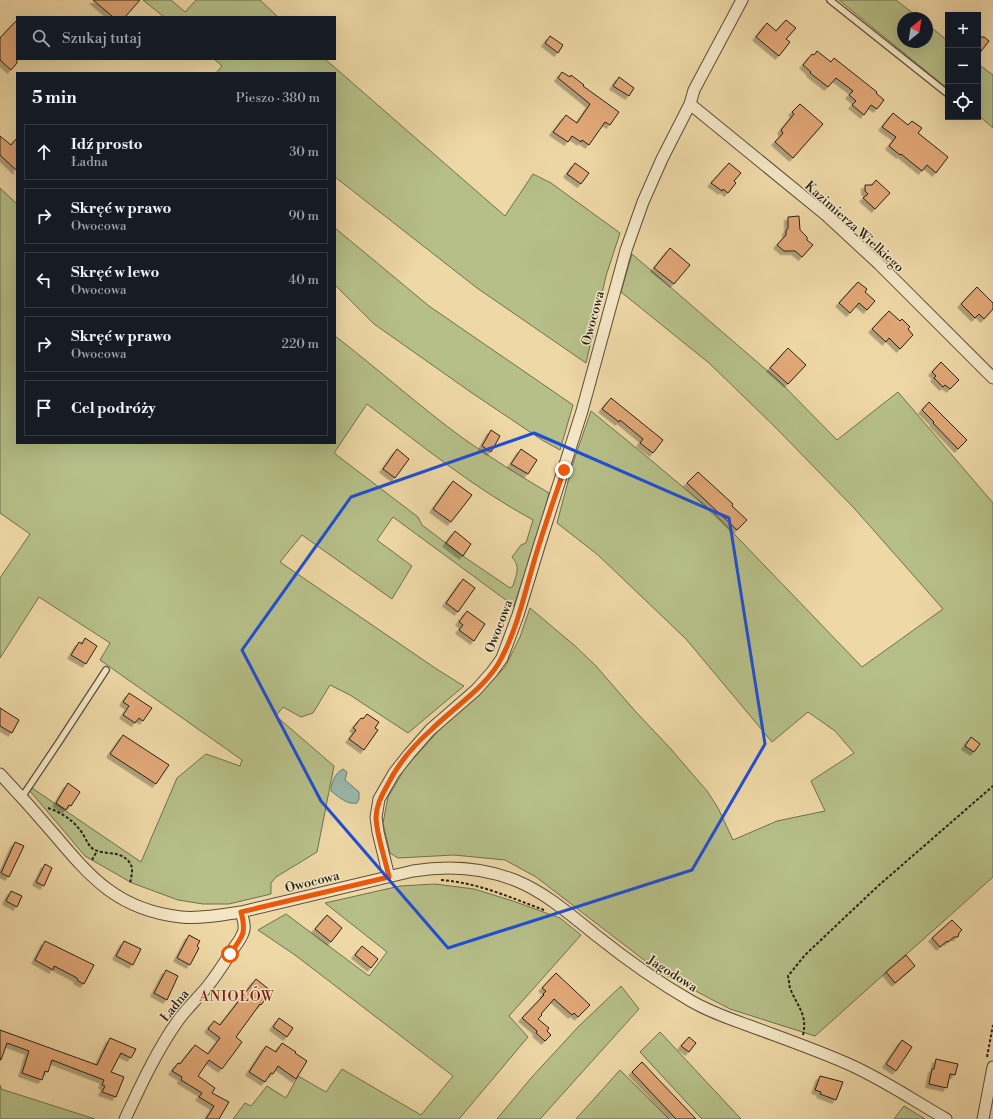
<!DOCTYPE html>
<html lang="pl">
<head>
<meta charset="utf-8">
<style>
	:root { --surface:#171b24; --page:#242831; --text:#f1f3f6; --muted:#9ea1a6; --line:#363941 }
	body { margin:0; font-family:"Libre Bodoni",serif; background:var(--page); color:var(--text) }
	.controls { position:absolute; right:12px; top:12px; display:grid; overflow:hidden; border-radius:0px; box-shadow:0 4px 16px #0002 }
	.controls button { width:36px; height:36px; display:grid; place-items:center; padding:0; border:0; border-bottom:1px solid var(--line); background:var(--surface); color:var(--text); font:20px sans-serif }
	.compass { position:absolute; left:897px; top:12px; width:36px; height:36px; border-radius:50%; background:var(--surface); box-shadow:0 4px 16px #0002; rotate:30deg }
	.stop { position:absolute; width:12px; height:12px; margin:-9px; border:3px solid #ea580c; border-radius:50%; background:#fff }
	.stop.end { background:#ea580c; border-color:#fff; box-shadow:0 1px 4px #0008 }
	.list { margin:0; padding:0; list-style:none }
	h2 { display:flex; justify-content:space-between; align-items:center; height:52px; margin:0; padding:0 16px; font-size:17px }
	h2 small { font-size:13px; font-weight:400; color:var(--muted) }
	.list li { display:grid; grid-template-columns:26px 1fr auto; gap:12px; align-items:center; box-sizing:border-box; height:56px; margin:0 8px 8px; padding:0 8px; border:1px solid var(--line); border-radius:0px }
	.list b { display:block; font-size:15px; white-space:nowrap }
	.list p { margin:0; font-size:13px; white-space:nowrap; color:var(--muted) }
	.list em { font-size:13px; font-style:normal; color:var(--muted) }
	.icon { flex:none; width:22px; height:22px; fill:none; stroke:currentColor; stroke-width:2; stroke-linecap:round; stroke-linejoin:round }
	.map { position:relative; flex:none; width:993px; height:1119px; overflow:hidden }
	.search { position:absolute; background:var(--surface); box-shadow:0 4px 16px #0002; left:16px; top:16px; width:320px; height:44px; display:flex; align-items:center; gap:10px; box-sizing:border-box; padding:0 14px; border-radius:0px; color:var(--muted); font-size:15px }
	.panel { position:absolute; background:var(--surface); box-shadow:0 4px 16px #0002; left:16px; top:72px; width:320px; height:372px; border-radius:0px }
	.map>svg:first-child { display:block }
	.green { fill:#b6bf88; stroke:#6f704e; fill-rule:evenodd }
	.water { fill:#9ab9ad; stroke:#6c7c70 }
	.building { fill:#e1a777; stroke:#282015; filter:url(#shadow) }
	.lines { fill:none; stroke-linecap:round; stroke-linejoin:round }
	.service-casing { stroke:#5a4e39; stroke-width:8 }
	.minor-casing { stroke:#5a4e39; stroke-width:13 }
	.path { stroke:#282015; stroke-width:2; stroke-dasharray:3 2; stroke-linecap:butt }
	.service { stroke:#f4e6c5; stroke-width:5.5 }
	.minor { stroke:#f4e6c5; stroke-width:11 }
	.route { stroke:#ea580c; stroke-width:5 }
	.marked { fill:none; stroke:#1d4ed8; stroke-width:3; stroke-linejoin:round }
	.labels { text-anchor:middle; stroke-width:3; stroke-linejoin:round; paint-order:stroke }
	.street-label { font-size:13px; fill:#282015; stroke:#f4e6c5 }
	.neighbourhood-label { font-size:14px; letter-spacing:1px; fill:#7a1f14; stroke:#f4e6c5 }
</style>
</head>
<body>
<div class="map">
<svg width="993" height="1119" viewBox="0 0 993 1119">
	<defs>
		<filter id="shadow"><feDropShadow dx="-3.5" dy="3.5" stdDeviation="0" flood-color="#0004"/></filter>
	</defs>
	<rect width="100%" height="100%" fill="#eed8a6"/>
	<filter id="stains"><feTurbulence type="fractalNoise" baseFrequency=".005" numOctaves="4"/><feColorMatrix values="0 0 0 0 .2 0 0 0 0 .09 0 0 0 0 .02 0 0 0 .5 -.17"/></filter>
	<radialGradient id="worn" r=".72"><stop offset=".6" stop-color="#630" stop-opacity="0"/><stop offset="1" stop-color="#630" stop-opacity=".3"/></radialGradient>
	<!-- green -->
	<path class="green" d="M 143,0 L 171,0 L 185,12 L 196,0 L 260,0 L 278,17 L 164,17 Z
		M 839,0 L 896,0 L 919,18 L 903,18 L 903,42 L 927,42 L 927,24 L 948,41 L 948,89 Z
		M 214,59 L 325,59 L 505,216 L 533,174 L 551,183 L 620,233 L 606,276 L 586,363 L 477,288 L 335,177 L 335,73 L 216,73 L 222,66 Z
		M 978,64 L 993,75 L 993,128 L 978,115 Z
		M 0,188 L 17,204 L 17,443 L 335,443 L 335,336 C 378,369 419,406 464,439 C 491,458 520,476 549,493 L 541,524 L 514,606 L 393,517 L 377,540 L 412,566 L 392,599 L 302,535 L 280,562 L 438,670 L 464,686 L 408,733 L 350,695 L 330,685 L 313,713 L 301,717 L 283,707 L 276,716 L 334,766 L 317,852 L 276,877 L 271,883 L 271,894 L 229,904 L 203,904 L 178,900 L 132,883 L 85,856 L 30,791 L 32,788 L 141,862 L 177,778 L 206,754 L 240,766 L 242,760 L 100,660 L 110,643 L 39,597 L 0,658 L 0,578 L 30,534 L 0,513 ZM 367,404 C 421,445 474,488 533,520 L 526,543 L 521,545 L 512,557 C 521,567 516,575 513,586 L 510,588 L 463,556 L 422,525 L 418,517 L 334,453 Z
		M 335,228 L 429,306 L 573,405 L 560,450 L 542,440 L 472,393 L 374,324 L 335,285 Z
		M 632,254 L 778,380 L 837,440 L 898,392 L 993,503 L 993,877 L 815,1036 L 730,1009 L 688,987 L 657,970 L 536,877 L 505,860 L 454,855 L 398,858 L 390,853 L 383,823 L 388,797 L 405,768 L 441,728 L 485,688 L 505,667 L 520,637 L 530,608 L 574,645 L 596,666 L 636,712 L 670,748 L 707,791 L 718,808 L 733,840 L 777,821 L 825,811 L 811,781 L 854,753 L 835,731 L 808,712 L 772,742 L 686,639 L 598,555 L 557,523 L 573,463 L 591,411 L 652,461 L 714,513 L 862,667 L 943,609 L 854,508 L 775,427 L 709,363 L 621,292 Z
		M 435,884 L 474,889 L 513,901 L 560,918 L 581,935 L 509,1016 L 528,1037 L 459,1119 L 233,1119 L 245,1103 L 251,1106 L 267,1086 L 286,1098 L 298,1076 L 326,1092 L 342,1069 L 421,1115 L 453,1076 L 295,955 L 258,930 L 286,914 L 369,976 L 387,952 L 325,903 L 400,886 Z
		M 621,986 L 639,1009 L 540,1119 L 497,1119 L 531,1078 L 578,1027 Z
		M 660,1032 L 741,1119 L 702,1119 L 640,1052 Z
		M 620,1070 L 669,1119 L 576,1119 Z
		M 0,1085 L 1,1089 L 95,1119 L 0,1119 Z
		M 904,1106 L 925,1119 L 894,1119 Z"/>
	<!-- water -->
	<path class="water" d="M 343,769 L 347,772 L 345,780 L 359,792 L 359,799 L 357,803 C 347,805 339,797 331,791 C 331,783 335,773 343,769 Z"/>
	<!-- building -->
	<path class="building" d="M 93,0 L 140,0 L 125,17 L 113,17 Z
		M 17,20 L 17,63 L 11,70 L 0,60 L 0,38 Z
		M 786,20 L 796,28 L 786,39 L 790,42 L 779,56 L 756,37 L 767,23 L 776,31 Z
		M 550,36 L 563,45 L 558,53 L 545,43 Z
		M 978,37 L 984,37 L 989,41 L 978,55 Z
		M 817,51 L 831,62 L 834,58 L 877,92 L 876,93 L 884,100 L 877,109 L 871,105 L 864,115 L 852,105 L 856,101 L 849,95 L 853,91 L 836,78 L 828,87 L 810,73 L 811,72 L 803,65 L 812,54 L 814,55 Z
		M 562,72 L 570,77 L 571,75 L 584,85 L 583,86 L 619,112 L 610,125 L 605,122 L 589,145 L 582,140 L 581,142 L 572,136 L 568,142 L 553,132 L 566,115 L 577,123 L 590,104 L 558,78 Z
		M 619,77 L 634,88 L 629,96 L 613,86 Z
		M 800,104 L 823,124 L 793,158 L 775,142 L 783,133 L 781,130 L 794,114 L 792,112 Z
		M 893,113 L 908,125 L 912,121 L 922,128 L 918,133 L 948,157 L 936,173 L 927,165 L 922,171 L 901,154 L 900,155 L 889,146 L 896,137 L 882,127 Z
		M 0,136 L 11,145 L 17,138 L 17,171 L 0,155 Z
		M 575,163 L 589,173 L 581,184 L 567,174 Z
		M 729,163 L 741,173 L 734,181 L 736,183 L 728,193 L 723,189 L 722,191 L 711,183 Z
		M 876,180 L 890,193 L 875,209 L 863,198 L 868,194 L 865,191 L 865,185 L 872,185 Z
		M 799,216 L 800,230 L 807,237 L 807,240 L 813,245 L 802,257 L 795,251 L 784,251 L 777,245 L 786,235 L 786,231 L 788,228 L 788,217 Z
		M 670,248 L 690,265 L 674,284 L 654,268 Z
		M 858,282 L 867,289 L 865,292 L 875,301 L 867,310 L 859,303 L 850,313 L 839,303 Z
		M 977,287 L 993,303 L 993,309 L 984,319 L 979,314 L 975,318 L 961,304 Z
		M 889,311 L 900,321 L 902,319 L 910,327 L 908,329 L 913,335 L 900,349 L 889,338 L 886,342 L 872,329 Z
		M 788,348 L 806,365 L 788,384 L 770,368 Z
		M 941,362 L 959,380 L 950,389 L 945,385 L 943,387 L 934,378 L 936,376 L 932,372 Z
		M 611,398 L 663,440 L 653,453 L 640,443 L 643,439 L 620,420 L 619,422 L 602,409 Z
		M 929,402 L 967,440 L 958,449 L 933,423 L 934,422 L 922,410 Z
		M 491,430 L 500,436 L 491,452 L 482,446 Z
		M 397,449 L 409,459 L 395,478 L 383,469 Z
		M 521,449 L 537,460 L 528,474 L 511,464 Z
		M 698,472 L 733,504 L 732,506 L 747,520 L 737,530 L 687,483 Z
		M 453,481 L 472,495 L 451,522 L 433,509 Z
		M 455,531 L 471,544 L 463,556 L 446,543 Z
		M 463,579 L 475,588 L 458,612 L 446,603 Z
		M 467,611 L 485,624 L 474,641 L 459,630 L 463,625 L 459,622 Z
		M 85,638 L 97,646 L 86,664 L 71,655 L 79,642 L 82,644 Z
		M 129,693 L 152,708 L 143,721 L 139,718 L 135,723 L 123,715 L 129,706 L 123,702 Z
		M 0,708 L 19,720 L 12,733 L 0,726 Z
		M 367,714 L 379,722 L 375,728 L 378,730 L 364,750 L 349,739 L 356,730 L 353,728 L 361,718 L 363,719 Z
		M 123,735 L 169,765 L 156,784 L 110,754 Z
		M 971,737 L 980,744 L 974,752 L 965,746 Z
		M 68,783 L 80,792 L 71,806 L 69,805 L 66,810 L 56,803 Z
		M 15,842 L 24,846 L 9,877 L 1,873 Z
		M 45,864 L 52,868 L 44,886 L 36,882 Z
		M 11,891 L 22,896 L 17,907 L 6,901 Z
		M 327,915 L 342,928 L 331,942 L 315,929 Z
		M 952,920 L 962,930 L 959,933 L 958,937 L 954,937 L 948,942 L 947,941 L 940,947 L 932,938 Z
		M 189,935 L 200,941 L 197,946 L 199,948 L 190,965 L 177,958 Z
		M 45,941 L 94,965 L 84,984 L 78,981 L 77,978 L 54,966 L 53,970 L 35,960 Z
		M 124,941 L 141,949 L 133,965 L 116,956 Z
		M 362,946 L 378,959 L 371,968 L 355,955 Z
		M 906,955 L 915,966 L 895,983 L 886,972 Z
		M 166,970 L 178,976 L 167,1000 L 154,993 Z
		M 556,973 L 590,1005 L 578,1017 L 574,1013 L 572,1015 L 554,999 L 541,1014 L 542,1015 L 538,1019 L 549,1028 L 547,1031 L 551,1035 L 545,1041 L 536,1033 L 537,1031 L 522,1018 L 544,995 L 543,994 L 546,991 L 542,988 Z
		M 256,979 L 271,991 L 261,1005 L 260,1004 L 236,1037 L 242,1042 L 222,1069 L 209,1060 L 198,1076 L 215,1088 L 212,1093 L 229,1102 L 219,1119 L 206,1119 L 214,1106 L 199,1097 L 202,1093 L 181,1080 L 182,1077 L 172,1071 L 178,1063 L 180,1064 L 195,1045 L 208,1054 L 220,1038 L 208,1029 L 214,1021 L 220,1025 Z
		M 279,1018 L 293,1028 L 287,1037 L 273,1027 Z
		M 0,1030 L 97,1065 L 110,1038 L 136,1049 L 131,1058 L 121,1053 L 111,1072 L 124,1077 L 116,1097 L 102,1092 L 105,1086 L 102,1085 L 104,1080 L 52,1060 L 48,1072 L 45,1071 L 42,1080 L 22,1073 L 29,1051 L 7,1043 L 1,1060 L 0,1060 Z
		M 689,1037 L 696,1043 L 689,1052 L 681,1046 Z
		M 902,1040 L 912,1047 L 896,1071 L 886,1064 Z
		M 282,1043 L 296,1052 L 295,1053 L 307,1061 L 296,1079 L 278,1066 L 273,1074 L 271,1073 L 265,1082 L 249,1072 L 266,1046 L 276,1052 Z
		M 936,1059 L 958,1064 L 955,1075 L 950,1074 L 947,1088 L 929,1084 L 932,1069 L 934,1069 Z
		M 642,1062 L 657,1078 L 696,1119 L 676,1119 L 647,1088 L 632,1072 Z
		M 820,1076 L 843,1082 L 836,1100 L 820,1094 L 821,1092 L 815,1090 Z"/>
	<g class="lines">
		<!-- service casing -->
		<g class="service-casing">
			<path id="service" d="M 830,0 L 948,94
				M 22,797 L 59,742 L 106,670"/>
		</g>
		<!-- minor casing -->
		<g class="minor-casing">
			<path id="minor" d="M 690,104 L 826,215 L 879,264 L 993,378
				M 0,774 C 18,793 36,813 53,833 C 91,878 118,910 181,917 C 200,919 222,915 241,912 L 413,871 C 449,865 483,867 517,881 C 546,893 572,916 597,936 C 627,960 658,982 691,1001 C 710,1012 730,1019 750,1026 C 782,1038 814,1049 846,1063 C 881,1078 913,1100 946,1119
				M 389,877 L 378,832 L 376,817 L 379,799 L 394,773 L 409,754 L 430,730 L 476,690 L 492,672 L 502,658 L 518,615 L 540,543 L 582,411 L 626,250 L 643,202 L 662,159 L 690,104 L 694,90 L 742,0
				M 125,1119 C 141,1085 156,1052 177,1022 C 186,1009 198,998 207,987 C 216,976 223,965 230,954 C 234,947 240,941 243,933 C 246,927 243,919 241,912
				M 983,1119 L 993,1067"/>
		</g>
		<!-- path -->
		<path class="path" d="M 48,808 C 63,813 76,822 84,836 C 87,841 88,845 93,849 C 104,856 120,849 130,863 C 134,869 131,877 130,884
			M 92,860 L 97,851
			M 441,880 C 479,883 509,897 544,910
			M 803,1035 C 808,1015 797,1006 790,988 C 789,984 789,980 788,976 L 805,955 L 878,886 L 993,786
			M 987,1057 L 993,1025"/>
		<!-- service -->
		<use href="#service" class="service"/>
		<!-- minor -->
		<use href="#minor" class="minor"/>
	</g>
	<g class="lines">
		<!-- route -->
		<path class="route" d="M 230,954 C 242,937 247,934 241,912 L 389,877 C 385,858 377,837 376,818 C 376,805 382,795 388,784 C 398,764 414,745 431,730 C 454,707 488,686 502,657 C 517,628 524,596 533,565 C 542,533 553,502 564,470"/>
	</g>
	<!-- marked area -->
	<path class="marked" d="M 534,433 L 729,518 L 765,744 L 692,870 L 448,948 L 321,801 L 242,650 L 351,497 Z"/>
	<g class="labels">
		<!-- street labels -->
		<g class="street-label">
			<text transform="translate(855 226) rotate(42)" y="5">Kazimierza Wielkiego</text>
			<text transform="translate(592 318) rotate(-75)" y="5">Owocowa</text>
			<text transform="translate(498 626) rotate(-69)" y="5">Owocowa</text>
			<text transform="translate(312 881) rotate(-14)" y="5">Owocowa</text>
			<text transform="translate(673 973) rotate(32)" y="5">Jagodowa</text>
			<text transform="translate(174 1005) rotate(-51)" y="5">Ładna</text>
		</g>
		<!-- neighbourhood labels -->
		<g class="neighbourhood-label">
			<text x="237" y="1001">ANIOŁÓW</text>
		</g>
	</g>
	<rect width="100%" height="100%" filter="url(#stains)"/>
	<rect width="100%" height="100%" fill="url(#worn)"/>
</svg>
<div class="controls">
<button>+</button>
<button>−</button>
<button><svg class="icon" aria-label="locate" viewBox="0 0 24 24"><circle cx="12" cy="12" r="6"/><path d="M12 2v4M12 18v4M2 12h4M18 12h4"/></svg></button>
</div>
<svg class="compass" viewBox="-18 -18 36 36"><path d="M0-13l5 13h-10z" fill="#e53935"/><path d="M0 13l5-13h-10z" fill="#9ea1a6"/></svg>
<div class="stop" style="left:230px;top:954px"></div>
<div class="stop end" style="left:564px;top:470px"></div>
<div class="search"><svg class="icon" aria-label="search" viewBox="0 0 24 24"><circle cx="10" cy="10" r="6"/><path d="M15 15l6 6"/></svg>Szukaj tutaj</div>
<section class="panel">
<h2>5 min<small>Pieszo · 380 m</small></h2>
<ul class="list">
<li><svg class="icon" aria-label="ahead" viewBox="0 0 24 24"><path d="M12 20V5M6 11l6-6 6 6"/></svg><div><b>Idź prosto</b><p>Ładna</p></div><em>30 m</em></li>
<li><svg class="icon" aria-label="right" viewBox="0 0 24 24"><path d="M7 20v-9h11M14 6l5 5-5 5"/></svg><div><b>Skręć w prawo</b><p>Owocowa</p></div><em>90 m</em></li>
<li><svg class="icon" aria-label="left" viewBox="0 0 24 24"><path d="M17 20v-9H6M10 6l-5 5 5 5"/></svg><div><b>Skręć w lewo</b><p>Owocowa</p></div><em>40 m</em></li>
<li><svg class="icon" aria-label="right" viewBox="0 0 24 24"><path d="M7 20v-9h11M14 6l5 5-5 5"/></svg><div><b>Skręć w prawo</b><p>Owocowa</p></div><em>220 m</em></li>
<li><svg class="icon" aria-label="arrive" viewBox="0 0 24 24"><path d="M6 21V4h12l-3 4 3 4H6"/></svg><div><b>Cel podróży</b></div></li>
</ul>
</section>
</div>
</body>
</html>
